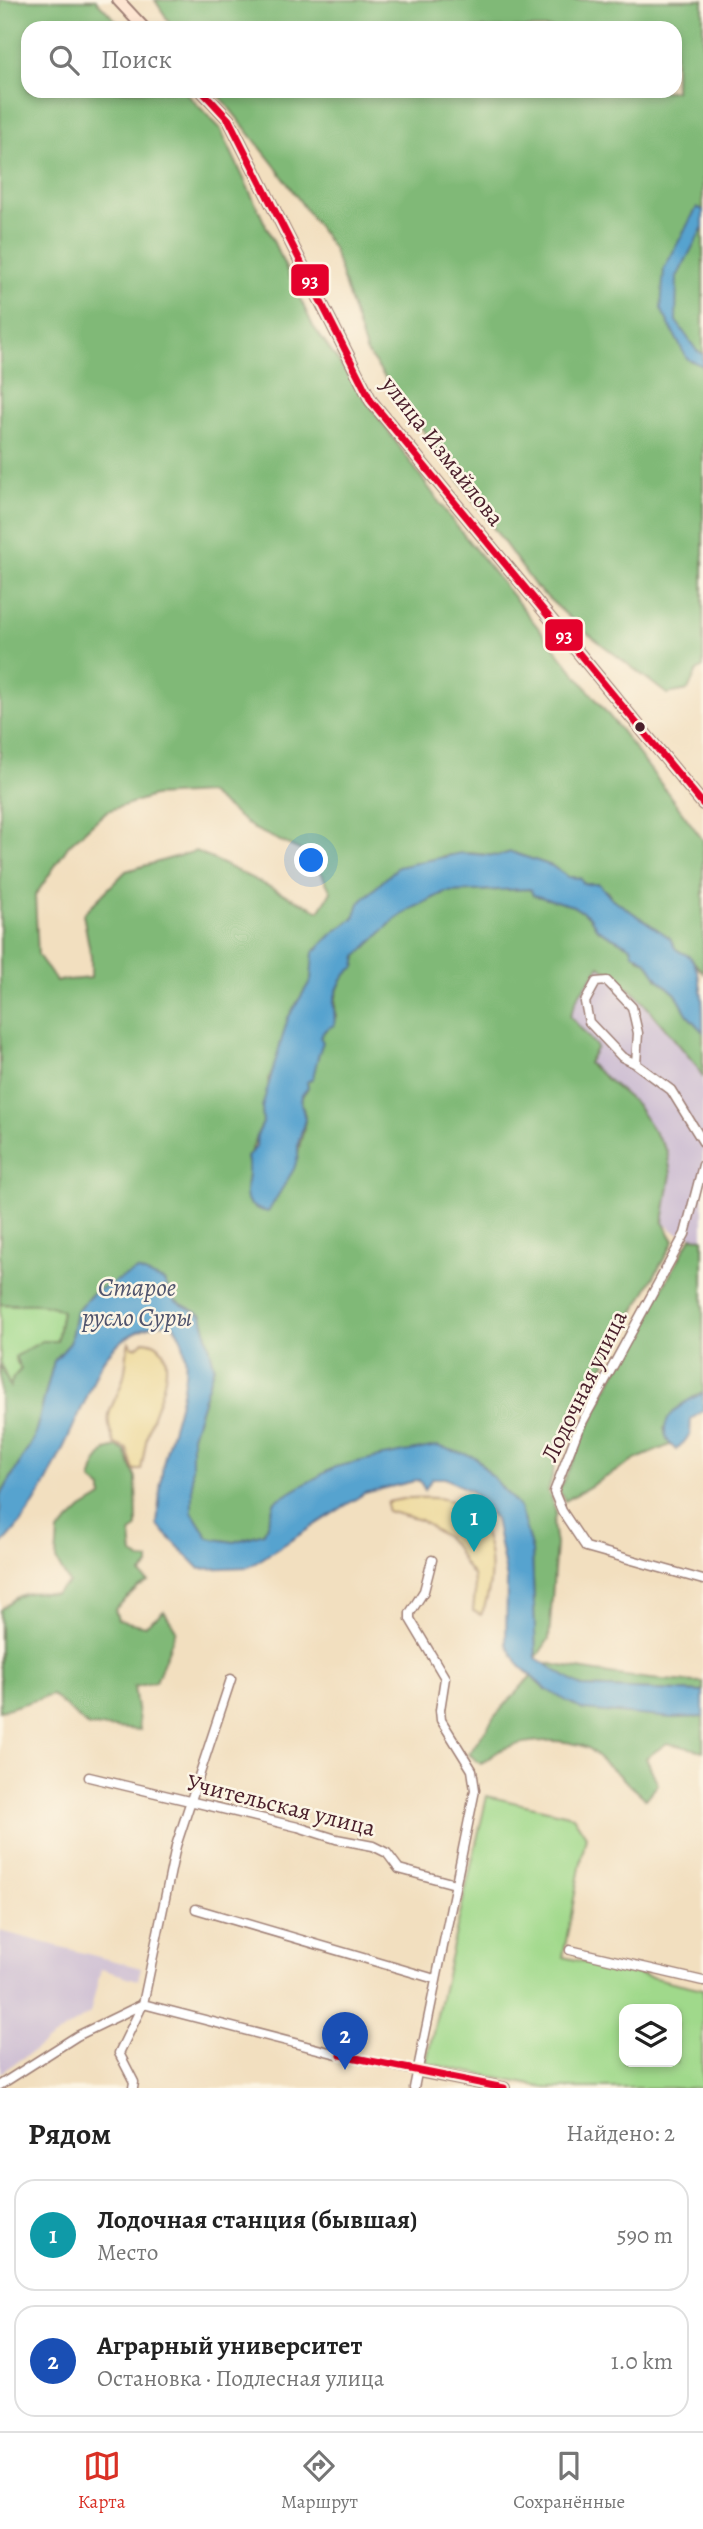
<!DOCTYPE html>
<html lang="ru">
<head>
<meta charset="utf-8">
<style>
	:root { --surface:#fff; --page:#f6f6f6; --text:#222; --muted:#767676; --line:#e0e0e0; --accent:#d93025 }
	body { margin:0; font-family:Alegreya,serif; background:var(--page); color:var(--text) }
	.controls { position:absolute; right:21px; bottom:21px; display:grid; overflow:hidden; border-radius:14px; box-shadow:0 4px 10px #0003 }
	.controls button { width:63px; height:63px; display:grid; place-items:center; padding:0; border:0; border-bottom:2px solid var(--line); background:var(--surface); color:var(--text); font:35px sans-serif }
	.you { position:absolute; left:312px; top:861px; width:24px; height:24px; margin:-18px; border:5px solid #fff; border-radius:50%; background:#1a73e8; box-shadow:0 0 0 10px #1a73e833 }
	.badge { display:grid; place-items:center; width:46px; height:46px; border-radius:50%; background:var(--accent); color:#fff; font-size:23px; font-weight:700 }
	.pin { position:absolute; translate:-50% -58px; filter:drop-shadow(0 2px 4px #0008) }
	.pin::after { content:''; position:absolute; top:37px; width:24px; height:21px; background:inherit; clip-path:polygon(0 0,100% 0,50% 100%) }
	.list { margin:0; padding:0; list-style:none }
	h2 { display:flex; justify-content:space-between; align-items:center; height:91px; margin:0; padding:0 28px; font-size:30px }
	h2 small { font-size:23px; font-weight:400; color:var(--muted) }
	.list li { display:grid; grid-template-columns:46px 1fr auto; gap:21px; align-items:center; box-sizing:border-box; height:112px; margin:0 14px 14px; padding:0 14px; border:2px solid var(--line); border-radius:21px }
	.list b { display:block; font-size:26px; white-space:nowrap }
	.list p { margin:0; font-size:23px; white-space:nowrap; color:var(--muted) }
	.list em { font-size:23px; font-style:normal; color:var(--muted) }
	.icon { flex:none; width:38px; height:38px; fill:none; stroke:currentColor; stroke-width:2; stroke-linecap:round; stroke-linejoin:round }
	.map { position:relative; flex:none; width:703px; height:2088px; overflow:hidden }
	.search { position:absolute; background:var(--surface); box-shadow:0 4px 10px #0003; left:21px; right:21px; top:21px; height:77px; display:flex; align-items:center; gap:18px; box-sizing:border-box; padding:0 24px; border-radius:21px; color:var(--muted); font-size:26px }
	.sheet { height:343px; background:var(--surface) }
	nav { display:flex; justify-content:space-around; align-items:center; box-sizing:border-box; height:98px; border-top:2px solid var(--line); background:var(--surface); font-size:19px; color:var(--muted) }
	nav a { display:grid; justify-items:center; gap:4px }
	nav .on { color:var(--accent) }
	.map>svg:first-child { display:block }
	.industrial { fill:#cdbed3 }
	.green { fill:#a0d98b; stroke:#757c5b; stroke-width:2; fill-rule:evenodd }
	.forest { fill:#80b977; stroke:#656c51; stroke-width:2; fill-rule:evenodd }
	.sand { fill:#eeda9e; stroke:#9c7c64; stroke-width:2 }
	.water { fill:#57a3cf; stroke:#50617d; stroke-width:2 }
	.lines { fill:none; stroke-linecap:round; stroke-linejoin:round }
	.street-casing { stroke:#9e7f75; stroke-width:11 }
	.secondary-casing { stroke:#9e7f75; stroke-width:14 }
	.street { stroke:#fff; stroke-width:8 }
	.secondary { stroke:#fde4d1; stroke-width:10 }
	.bus-1-casing { stroke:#fcf5e5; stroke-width:12 }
	.bus-1 { stroke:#e4002b; stroke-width:7 }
	.bus-dot { fill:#4a1f2b; stroke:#fcf5e5; stroke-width:2.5 }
	.labels { text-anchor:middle; stroke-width:5; stroke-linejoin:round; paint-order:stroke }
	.street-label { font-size:24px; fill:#4a1f2b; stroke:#fcf5e5 }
	.water-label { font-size:26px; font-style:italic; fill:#4f546d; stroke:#fcf5e5 }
	.line-badge { stroke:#fcf5e5; stroke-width:2.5 }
	.badge-label { font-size:19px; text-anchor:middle; font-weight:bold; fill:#fff }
</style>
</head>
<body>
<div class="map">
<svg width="703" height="2088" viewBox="0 0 703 2088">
	<rect width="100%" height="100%" fill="#fcf5e5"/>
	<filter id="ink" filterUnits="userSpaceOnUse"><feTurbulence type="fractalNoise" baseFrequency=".0143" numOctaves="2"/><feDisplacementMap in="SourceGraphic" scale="14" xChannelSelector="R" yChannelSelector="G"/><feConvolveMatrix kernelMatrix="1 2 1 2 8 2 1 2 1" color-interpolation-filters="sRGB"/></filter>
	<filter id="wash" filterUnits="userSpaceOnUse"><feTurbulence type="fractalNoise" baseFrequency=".00686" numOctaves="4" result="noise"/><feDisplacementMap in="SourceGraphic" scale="28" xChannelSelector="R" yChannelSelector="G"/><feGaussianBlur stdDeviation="1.57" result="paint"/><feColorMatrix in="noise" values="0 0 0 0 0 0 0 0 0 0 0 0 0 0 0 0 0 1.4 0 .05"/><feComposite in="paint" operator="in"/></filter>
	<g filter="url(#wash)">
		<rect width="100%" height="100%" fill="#f2dfbf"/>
		<!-- industrial -->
		<path class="industrial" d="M 600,966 L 637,995 L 696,1065 L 703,1078 L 703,1238 L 677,1233 L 663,1223 L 671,1174 L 636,1104 L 588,1063 L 570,1015 L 578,996 Z
			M 0,1931 L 141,1968 L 138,1980 L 101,1969 L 90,2013 L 0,2073 Z"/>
		<!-- green -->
		<path class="green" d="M 30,1302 L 53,1306 L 62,1311 L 57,1341 L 15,1359 L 21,1369 L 13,1378 L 10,1388 L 0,1363 L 0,1304 L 17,1305 Z
			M 487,1796 L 573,1816 L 586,1836 L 563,1957 L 703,1989 L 702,2088 L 546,2088 L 426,2063 ZM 624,2009 L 677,2009 L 677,2062 L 624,2062 Z"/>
		<!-- forest -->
		<path class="forest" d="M 0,0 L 96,0 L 123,28 L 28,28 L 28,91 L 184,91 L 220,128 L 313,326 L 454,523 L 619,728 L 703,840 L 703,973 L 690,957 L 675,949 L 670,938 L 611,898 L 607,891 L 584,884 L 580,878 L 568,877 L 552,866 L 511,852 L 498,856 L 470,853 L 443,856 L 434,861 L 398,868 L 357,911 L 354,918 L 333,933 L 313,953 L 311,980 L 288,1018 L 275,1068 L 268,1079 L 269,1088 L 262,1107 L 263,1123 C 254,1136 257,1145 247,1157 L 250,1173 L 298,1157 C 298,1144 306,1128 305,1119 C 305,1104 295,1103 308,1088 L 307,1082 L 313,1078 C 315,1070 315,1061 316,1054 C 318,1047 320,1045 320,1037 L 336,1017 C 333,999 338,977 355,967 L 357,956 L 392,922 L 409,910 L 445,892 L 530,889 L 533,895 L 573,906 L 590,917 L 597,929 L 631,947 L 638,958 L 647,962 L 658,979 L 676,994 L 689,1017 L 703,1032 L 703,1078 L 696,1065 L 637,995 L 600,966 L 578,996 L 570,1016 L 597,1047 L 588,1063 L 636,1104 L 667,1151 L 671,1174 L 663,1222 L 674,1241 L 561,1441 L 548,1492 L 556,1511 L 553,1525 L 556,1544 L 549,1639 L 536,1658 L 532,1551 L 520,1508 L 475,1457 L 275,1501 L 264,1533 L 234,1542 L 208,1538 L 192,1512 L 192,1436 L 214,1366 L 202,1315 L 175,1301 L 164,1281 L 93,1293 L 76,1312 L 70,1343 L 54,1361 L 34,1438 L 0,1497 L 0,1363 L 10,1387 L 13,1378 L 21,1369 L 15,1357 L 42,1341 L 57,1341 L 62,1311 C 42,1299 22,1306 0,1304 ZM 208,793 L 254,829 L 302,851 L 321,872 L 331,892 L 319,911 L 196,851 L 126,871 L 83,914 L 91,957 L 91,978 L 56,981 L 38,955 L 35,896 L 69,845 L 107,811 L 153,796 Z
			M 155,0 L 703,0 L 703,667 L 697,671 L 688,690 L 667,694 L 583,630 L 536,587 L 366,351 L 333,248 L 275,166 L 216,91 L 675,91 L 675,28 L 173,28 Z
			M 691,1237 L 703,1238 L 703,1393 L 692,1398 L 664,1428 L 670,1445 L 637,1459 L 565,1501 L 559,1490 L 606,1390 Z
			M 117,1447 L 125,1451 L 136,1478 L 137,1527 L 131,1534 L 133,1555 L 142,1560 L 149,1560 L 149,1566 L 141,1574 L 148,1582 L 138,1588 L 115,1609 L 118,1620 L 145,1626 L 164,1611 L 176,1630 L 156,1682 L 134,1687 L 140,1730 L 88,1726 L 52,1695 L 0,1711 L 0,1610 C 20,1592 29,1590 55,1594 L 69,1583 L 56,1560 L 58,1532 L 82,1509 L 102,1497 L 102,1489 L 91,1480 L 96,1463 L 106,1450 Z
			M 541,1662 C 595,1673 648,1681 703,1682 L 703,1692 L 582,1687 Z
			M 531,1676 L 547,1690 L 672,1718 L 703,1717 L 703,1751 L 667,1743 L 646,1758 L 658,1784 L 646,1799 L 588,1748 C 563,1738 529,1739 505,1748 C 496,1751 488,1759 481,1764 L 469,1754 L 495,1716 Z"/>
		<!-- sand -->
		<path class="sand" d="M 144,1341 C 184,1344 159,1400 151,1421 C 146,1437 144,1454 141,1470 L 134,1470 L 127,1449 L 115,1444 C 99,1408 117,1407 124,1375 C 127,1365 126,1353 129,1342 L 132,1347 L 136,1347 Z
			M 408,1498 C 421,1498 439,1496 451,1501 C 495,1518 498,1577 481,1615 L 473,1611 L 475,1593 L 473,1575 L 464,1564 L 456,1548 L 447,1538 L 420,1520 L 387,1511 L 387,1502 Z"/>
		<!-- water -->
		<path class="water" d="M 697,207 L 703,210 L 703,227 L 677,277 L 676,321 L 697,351 L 703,354 L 703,366 L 687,359 L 661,309 L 664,269 Z
			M 511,852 L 552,866 L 568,877 L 580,878 L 584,884 L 599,884 L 611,898 L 670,938 C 678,956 678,948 690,957 C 703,973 703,1008 703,1032 L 689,1017 L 676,994 L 658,979 L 647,962 L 633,953 L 631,947 L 597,929 L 590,917 L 573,906 L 533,895 L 530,889 L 445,892 L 409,910 L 392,922 L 357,956 L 355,967 C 343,974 337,987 334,1001 C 333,1009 336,1016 334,1025 L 325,1030 L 320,1037 L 323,1042 C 318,1054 316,1065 313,1078 L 307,1082 L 308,1088 L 302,1095 L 301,1103 L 305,1119 L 298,1144 L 298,1157 L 294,1169 L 268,1212 C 230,1205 254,1181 247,1157 L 256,1147 L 257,1135 L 263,1123 L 262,1107 L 288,1018 L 311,980 L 313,953 L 333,933 L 354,918 L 359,903 L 398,867 L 461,853 L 498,856 Z
			M 137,1270 L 164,1281 L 175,1301 L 202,1315 L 214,1366 L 192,1436 L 192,1512 L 208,1538 L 234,1542 L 264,1533 L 275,1501 L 335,1467 L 383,1456 L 437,1446 L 475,1457 L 520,1508 L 532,1551 L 536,1658 L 582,1687 L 703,1692 L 703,1717 L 672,1718 L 583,1710 L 547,1690 L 519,1665 L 506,1643 L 507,1580 L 495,1519 L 471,1491 L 445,1478 L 432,1478 L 425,1490 L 419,1480 L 365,1493 L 249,1567 L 200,1569 L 157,1525 C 159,1505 160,1484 163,1465 C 170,1426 204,1358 172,1324 C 148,1322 122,1337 107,1355 C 97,1367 92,1385 86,1399 C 62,1449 41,1507 0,1546 L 0,1497 L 34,1438 L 54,1361 L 70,1343 L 76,1312 L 93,1293 Z
			M 703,1393 L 703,1411 L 691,1419 L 690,1435 L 676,1450 C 648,1426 679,1403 703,1393 Z"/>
	</g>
	<g filter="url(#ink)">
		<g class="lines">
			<!-- street casing -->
			<g class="street-casing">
				<path id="street" d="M 636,1064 L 638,1033 L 632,1007 L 607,981 L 596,982 L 585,1002 L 589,1022 L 622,1057 L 636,1064 L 671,1090 L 703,1142
					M 703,1165 L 685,1234 L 578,1430 L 554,1492 L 562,1511 L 586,1547 L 703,1580
					M 89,1777 L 298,1827 L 336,1839 L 373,1846 L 387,1853 L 399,1869 L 455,1884
					M 196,1909 L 435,1979
					M 570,1950 L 703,1981
					M 143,2004 L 341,2055 L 417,2071
					M 0,2085 L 77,2036 L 143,2004
					M 133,2088 L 134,2082 L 119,2053 L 143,2004 L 176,1846 L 231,1679
					M 414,2088 L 475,1790 L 472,1770 L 441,1720 L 440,1710 L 445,1678 L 410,1619 L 410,1613 L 424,1591 L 432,1560"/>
			</g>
			<!-- secondary casing -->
			<g class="secondary-casing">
				<path id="secondary" d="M 118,0 L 144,28
					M 202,91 L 229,120 L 371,401 L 703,804
					M 417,2071 L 504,2088"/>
			</g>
			<!-- street -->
			<use href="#street" class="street"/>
			<!-- secondary -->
			<use href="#secondary" class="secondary"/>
			<!-- bus-1 casing -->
			<g class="bus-1-casing">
				<path id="bus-1" d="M 202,91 L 229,120 L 371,401 L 703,804
					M 341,2055 L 504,2088"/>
			</g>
			<!-- bus-1 -->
			<use href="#bus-1" class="bus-1"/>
		</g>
	</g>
	<!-- markers -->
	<circle class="bus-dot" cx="640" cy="727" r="6"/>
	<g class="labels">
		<!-- street labels -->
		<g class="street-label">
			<text transform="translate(443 451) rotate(52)" y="8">улица Измайлова</text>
			<text transform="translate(584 1386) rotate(-64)" y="8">Лодочная улица</text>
			<text transform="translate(281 1805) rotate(14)" y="8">Учительская улица</text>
		</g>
		<!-- water labels -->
		<g class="water-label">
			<text x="137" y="1296">Старое<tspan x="137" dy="30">русло Суры</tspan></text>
		</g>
	</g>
	<g class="line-badge">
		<rect x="290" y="263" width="40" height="34" rx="7" fill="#e4002b"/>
		<rect x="544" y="618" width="40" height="34" rx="7" fill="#e4002b"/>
	</g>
	<g class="badge-label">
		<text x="310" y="287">93</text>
		<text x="564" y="642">93</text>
	</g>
</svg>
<div class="controls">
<button><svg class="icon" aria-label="layers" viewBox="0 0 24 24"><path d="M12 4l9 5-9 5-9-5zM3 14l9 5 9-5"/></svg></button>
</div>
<div class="you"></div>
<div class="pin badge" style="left:474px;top:1552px;background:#0f9aa8">1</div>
<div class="pin badge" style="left:345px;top:2070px;background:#1a4fb4">2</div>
<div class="search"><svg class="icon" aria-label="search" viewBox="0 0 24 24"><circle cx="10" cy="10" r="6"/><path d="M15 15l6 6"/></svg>Поиск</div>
</div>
<section class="sheet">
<h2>Рядом<small>Найдено: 2</small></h2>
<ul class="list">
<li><span class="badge" style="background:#0f9aa8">1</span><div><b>Лодочная станция (бывшая)</b><p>Место</p></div><em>590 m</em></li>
<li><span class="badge" style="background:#1a4fb4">2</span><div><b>Аграрный университет</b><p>Остановка · Подлесная улица</p></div><em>1.0 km</em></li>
</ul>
</section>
<nav>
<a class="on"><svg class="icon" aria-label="map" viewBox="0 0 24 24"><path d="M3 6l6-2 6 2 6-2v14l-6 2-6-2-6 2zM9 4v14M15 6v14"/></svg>Карта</a>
<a><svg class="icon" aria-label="directions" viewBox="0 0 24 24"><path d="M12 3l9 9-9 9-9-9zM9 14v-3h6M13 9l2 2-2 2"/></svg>Маршрут</a>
<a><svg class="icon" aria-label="saved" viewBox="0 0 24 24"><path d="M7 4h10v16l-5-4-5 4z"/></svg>Сохранённые</a>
</nav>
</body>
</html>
